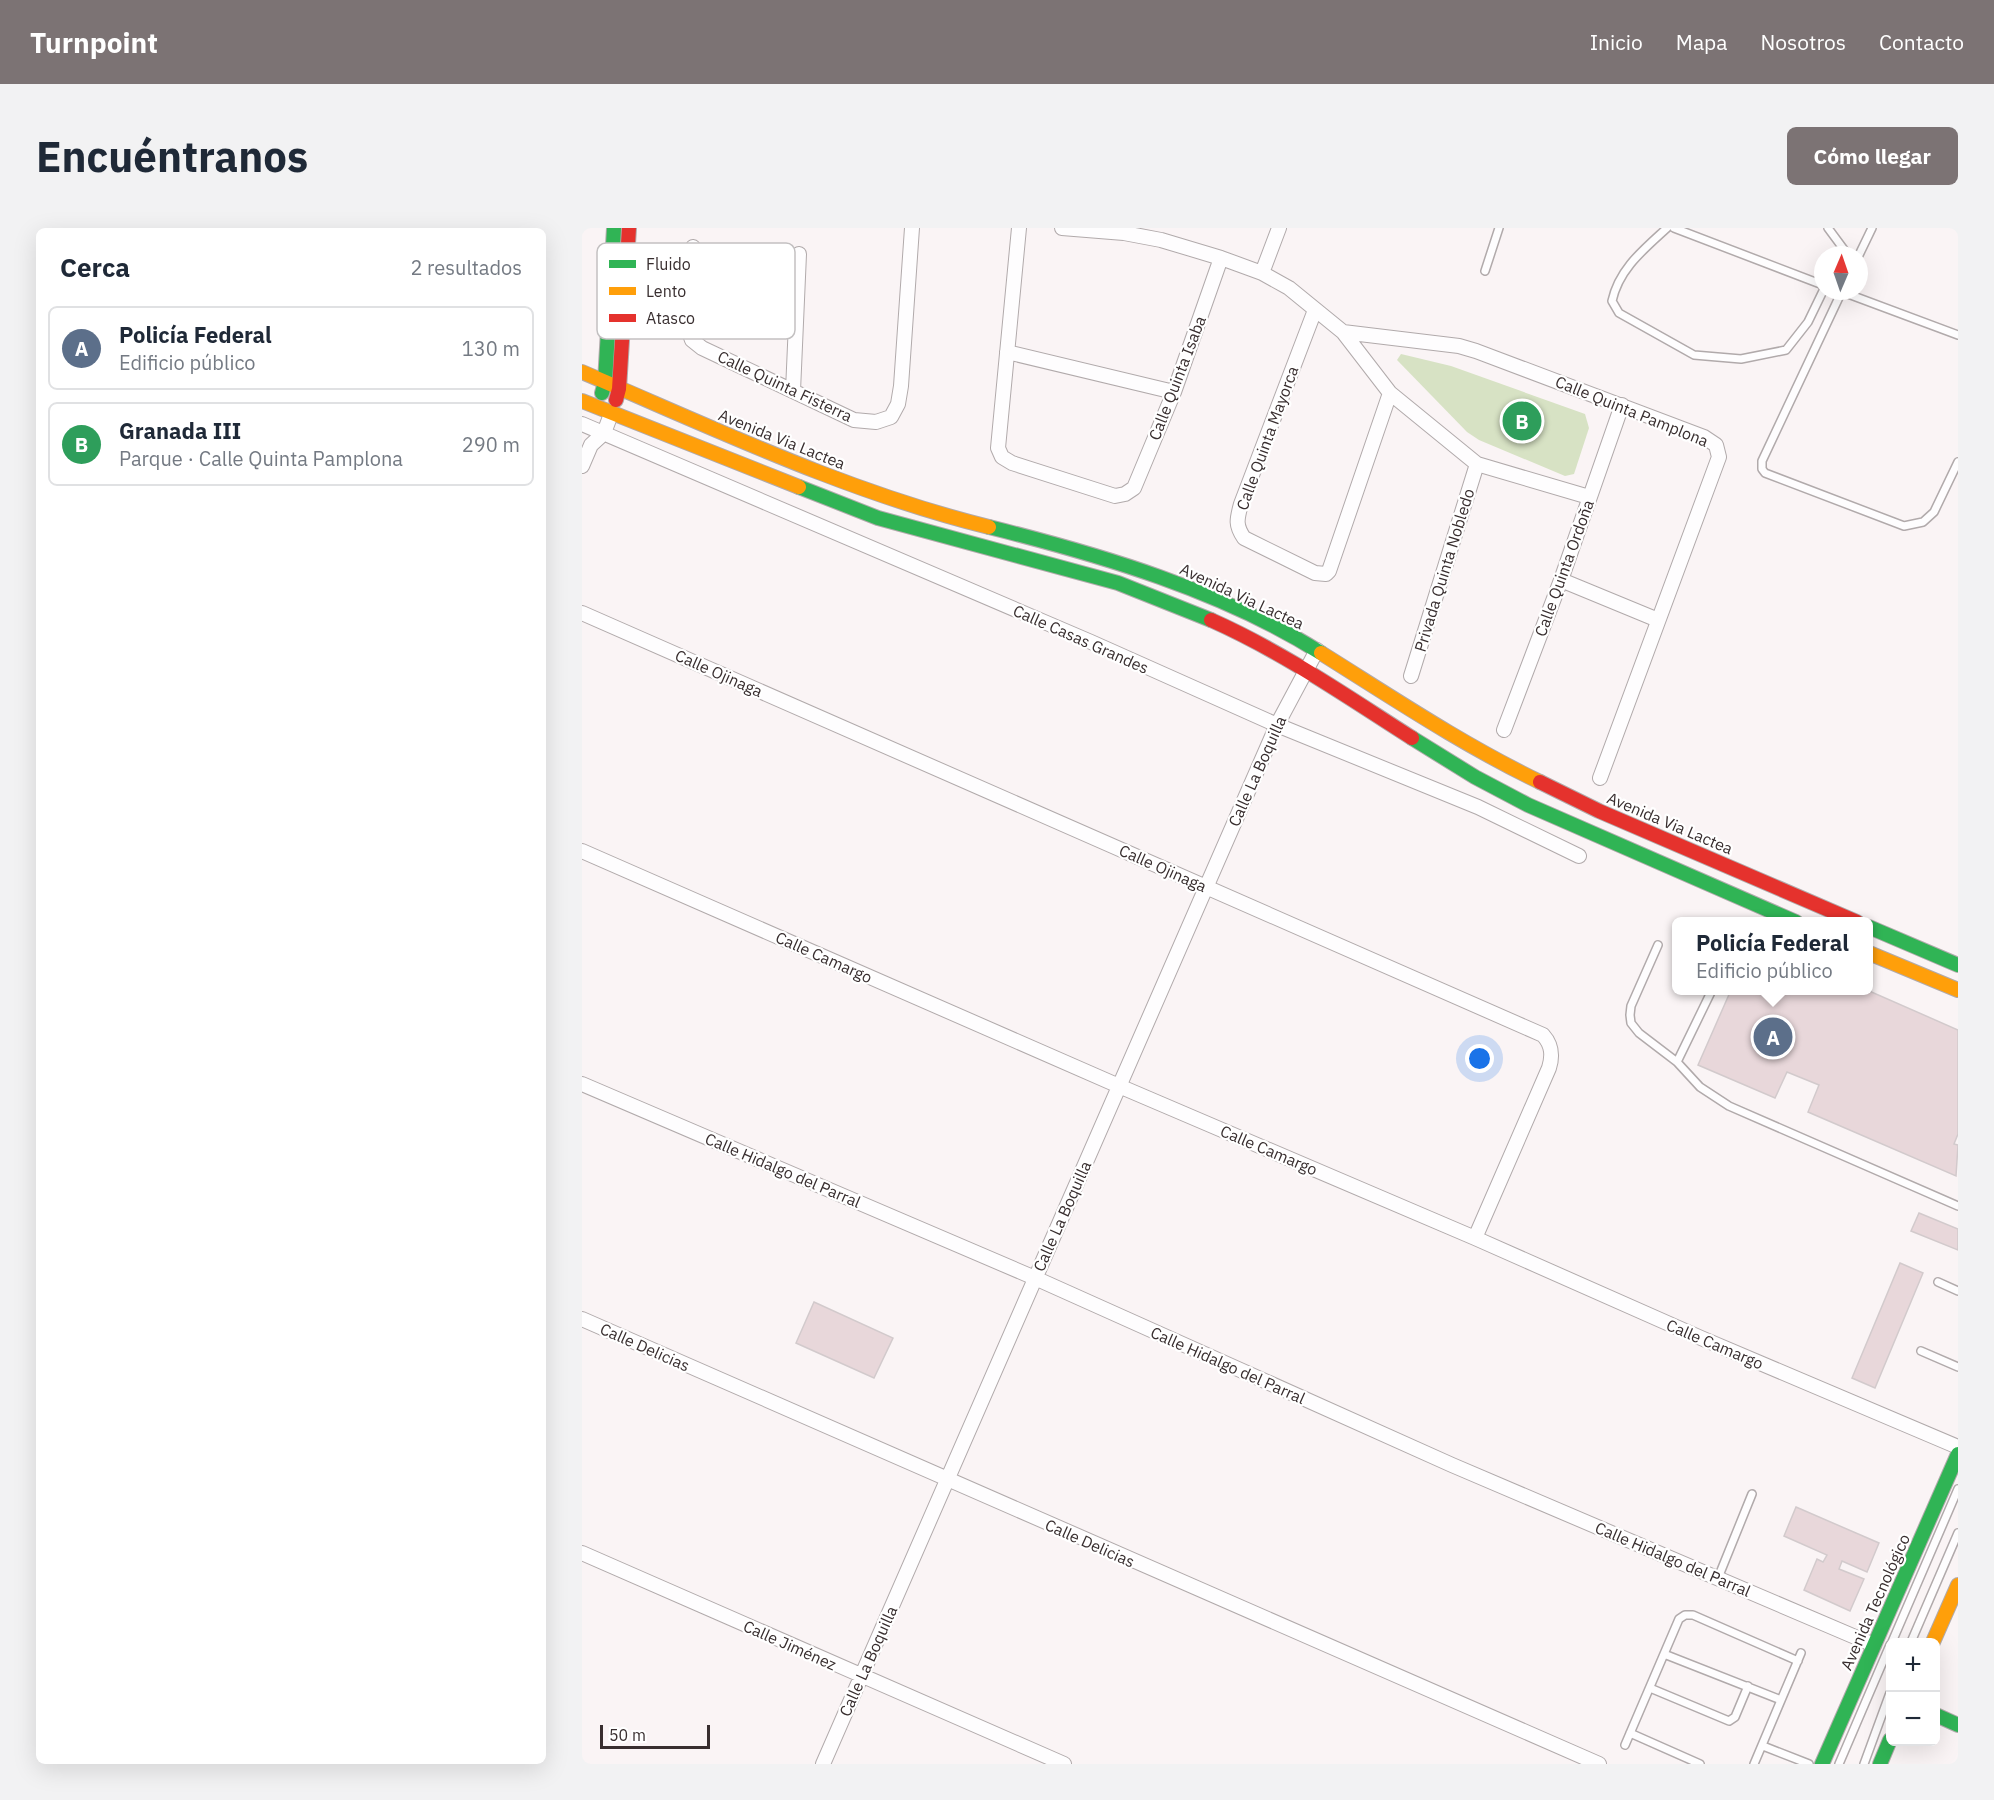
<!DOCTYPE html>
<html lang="es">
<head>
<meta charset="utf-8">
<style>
	:root { --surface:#fff; --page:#f2f2f3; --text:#1f2937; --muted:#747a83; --line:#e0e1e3; --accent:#7c7374 }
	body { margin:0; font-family:"IBM Plex Sans",sans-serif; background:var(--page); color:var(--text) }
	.controls { position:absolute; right:18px; bottom:18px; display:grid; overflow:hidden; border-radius:9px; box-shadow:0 6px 24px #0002 }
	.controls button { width:54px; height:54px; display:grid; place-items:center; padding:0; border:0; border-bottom:2px solid var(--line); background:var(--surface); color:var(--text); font:30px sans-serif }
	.compass { position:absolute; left:1232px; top:18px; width:54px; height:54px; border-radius:50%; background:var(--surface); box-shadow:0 6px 24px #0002; rotate:2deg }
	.scale { position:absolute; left:18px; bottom:15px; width:110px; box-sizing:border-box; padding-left:6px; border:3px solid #382e2f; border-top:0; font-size:16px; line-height:21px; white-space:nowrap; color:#382e2f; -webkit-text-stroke:4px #fff; paint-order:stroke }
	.you { position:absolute; left:898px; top:831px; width:21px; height:21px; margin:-15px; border:4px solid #fff; border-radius:50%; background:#1a73e8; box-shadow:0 0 0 9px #1a73e833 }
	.badge { display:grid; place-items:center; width:39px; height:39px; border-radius:50%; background:var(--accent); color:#fff; font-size:20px; font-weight:700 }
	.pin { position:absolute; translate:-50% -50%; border:3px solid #fff; box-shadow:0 2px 6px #0006 }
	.popup { position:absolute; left:1090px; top:689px; width:201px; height:78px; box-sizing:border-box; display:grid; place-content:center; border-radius:9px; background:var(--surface); filter:drop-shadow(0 2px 4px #0005); font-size:20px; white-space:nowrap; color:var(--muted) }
	.popup b { font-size:22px; color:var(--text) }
	.popup::after { content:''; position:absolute; left:50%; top:100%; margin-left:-12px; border:12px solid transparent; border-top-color:var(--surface) }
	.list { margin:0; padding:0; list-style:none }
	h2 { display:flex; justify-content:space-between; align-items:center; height:78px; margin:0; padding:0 24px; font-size:26px }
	h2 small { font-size:20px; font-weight:400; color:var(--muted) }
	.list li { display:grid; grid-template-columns:39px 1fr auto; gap:18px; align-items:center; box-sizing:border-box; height:84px; margin:0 12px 12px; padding:0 12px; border:2px solid var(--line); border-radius:9px }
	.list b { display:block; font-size:22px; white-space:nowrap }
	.list p { margin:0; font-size:20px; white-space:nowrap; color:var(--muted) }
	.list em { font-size:20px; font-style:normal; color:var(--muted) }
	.map { position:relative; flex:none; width:1376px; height:1536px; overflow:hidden; border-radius:9px }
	header { display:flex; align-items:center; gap:36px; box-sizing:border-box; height:84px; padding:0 30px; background:var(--accent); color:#fff }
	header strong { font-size:28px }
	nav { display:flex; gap:33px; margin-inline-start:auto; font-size:21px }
	.intro { display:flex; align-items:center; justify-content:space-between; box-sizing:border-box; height:144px; padding:0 36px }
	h1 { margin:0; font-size:42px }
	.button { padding:15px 27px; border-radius:9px; background:var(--accent); color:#fff; font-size:21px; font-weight:700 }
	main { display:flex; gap:36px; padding:0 36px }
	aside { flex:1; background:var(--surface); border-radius:9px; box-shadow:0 6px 24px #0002 }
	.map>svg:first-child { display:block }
	.green { fill:#d7e2c4 }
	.building { fill:#e8d7da; stroke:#d2cacc; stroke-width:1.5 }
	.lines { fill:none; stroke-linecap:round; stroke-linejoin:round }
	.lane-casing { stroke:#b1aaab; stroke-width:10 }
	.street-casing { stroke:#b1aaab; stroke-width:16 }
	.fast-casing { stroke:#b1aaab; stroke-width:16 }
	.slow-casing { stroke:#b1aaab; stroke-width:16 }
	.jam-casing { stroke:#b1aaab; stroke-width:16 }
	.lane { stroke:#fefdfe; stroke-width:7 }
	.street { stroke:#fefdfe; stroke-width:14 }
	.fast { stroke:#30b455; stroke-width:14 }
	.slow { stroke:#ff9f0a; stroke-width:14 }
	.jam { stroke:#e5322d; stroke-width:14 }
	.labels { text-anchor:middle; stroke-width:4.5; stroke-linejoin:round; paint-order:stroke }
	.street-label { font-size:16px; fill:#382e2f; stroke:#fff }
	.key { fill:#fff; stroke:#c3c0c1; stroke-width:1.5 }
	.key-label { font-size:16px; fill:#382e2f }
</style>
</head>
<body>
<header>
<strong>Turnpoint</strong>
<nav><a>Inicio</a><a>Mapa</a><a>Nosotros</a><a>Contacto</a></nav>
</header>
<div class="intro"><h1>Encuéntranos</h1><a class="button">Cómo llegar</a></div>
<main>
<aside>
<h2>Cerca<small>2 resultados</small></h2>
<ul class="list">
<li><span class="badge" style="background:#5c6f8a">A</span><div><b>Policía Federal</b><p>Edificio público</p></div><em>130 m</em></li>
<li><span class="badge" style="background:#2e9e5b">B</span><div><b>Granada III</b><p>Parque · Calle Quinta Pamplona</p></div><em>290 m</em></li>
</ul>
</aside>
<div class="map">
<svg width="1376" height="1536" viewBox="0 0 1376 1536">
	<rect width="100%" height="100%" fill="#faf4f5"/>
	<!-- green -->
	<path class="green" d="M 819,126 L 869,138 L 1003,186 L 1007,200 L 992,246 L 983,248 L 897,212 L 885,204 L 815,132 Z"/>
	<!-- building -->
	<path class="building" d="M 1149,762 L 1285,762 L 1376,802 L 1376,906 L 1372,916 L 1376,917 L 1374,948 L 1226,884 L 1237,857 L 1205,844 L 1193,870 L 1116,837 Z
		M 1337,985 L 1376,1001 L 1376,1022 L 1329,1003 Z
		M 1318,1035 L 1341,1045 L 1293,1160 L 1270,1150 Z
		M 232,1074 L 311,1110 L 292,1150 L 214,1115 Z
		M 1214,1279 L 1297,1315 L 1285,1344 L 1260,1333 L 1257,1341 L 1282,1351 L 1268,1383 L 1222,1362 L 1235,1331 L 1241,1334 L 1245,1327 L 1202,1308 Z"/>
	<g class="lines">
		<!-- lane casing -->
		<g class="lane-casing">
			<path id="lane" d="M 1085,0 C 1061,22 1037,41 1030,73 L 1037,85 L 1112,127 L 1159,131 L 1204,122 L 1226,94 L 1241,63
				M 1092,0 L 1241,57
				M 1246,0 L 1266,27
				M 1277,27 L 1290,0
				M 903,43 L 917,0
				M 1258,63 L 1376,107
				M 1260,63 L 1180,233 L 1180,241 L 1183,245 L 1322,298 L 1341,294 L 1352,284 L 1376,234
				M 1076,717 L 1049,778 L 1048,787 L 1049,795 L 1057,805 L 1095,834 L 1118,859 L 1147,878 L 1376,978
				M 1095,834 L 1130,762
				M 1356,1054 L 1376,1063
				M 1339,1123 L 1376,1139
				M 1136,1350 L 1170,1266
				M 1310,1414 L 1376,1261
				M 1329,1414 L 1376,1305
				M 1082,1426 L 1199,1472
				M 1068,1460 L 1147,1493 L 1153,1489 L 1166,1458
				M 1048,1505 L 1118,1536
				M 1043,1517 L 1097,1391 L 1103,1387 L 1111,1387 L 1216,1433
				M 1181,1518 L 1227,1536
				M 1172,1536 L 1219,1425
				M 1257,1536 L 1308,1417
				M 1282,1536 L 1308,1465"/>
		</g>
		<!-- street casing -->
		<g class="street-casing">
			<path id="street" d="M 437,0 L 416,220 L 420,229 L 430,235 L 533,268 L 543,266 L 552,260 L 592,164 L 639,30
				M 480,0 L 542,5 L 579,12 L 639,30 L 680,45 L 707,60 L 761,104 L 808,165 L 895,236 L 1007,269
				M 111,19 L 106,101 L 110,112 L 120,120 L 272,192 L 294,194 L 309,189 L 316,176 L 319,158 L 330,0
				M 680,45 L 697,0
				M 733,82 L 659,276 C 655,291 653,297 662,310 L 733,345 L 744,346 L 747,343 L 808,165
				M 761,104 L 877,118 L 894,123 L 1122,209 L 1134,217 L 1137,229 L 1018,550
				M 425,124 L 592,164
				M 211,163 L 217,26
				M 0,196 L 509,414 L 695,497 L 896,579 L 997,628
				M 0,238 L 9,217 L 22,205 L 29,186
				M 979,352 L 1076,392
				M 0,385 L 961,807 C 970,817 971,827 967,840 L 893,1010
				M 829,448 L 895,236
				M 922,502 L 979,352 L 1040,177
				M 0,623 L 537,858 L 893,1010 L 1119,1110 L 1376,1219
				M 0,856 L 453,1050 L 870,1237 L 1292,1417
				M 0,1091 L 1017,1536
				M 0,1325 L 482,1536
				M 241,1536 L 695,497 L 735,422"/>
		</g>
		<!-- fast casing -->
		<g class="fast-casing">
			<path id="fast" d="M 20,165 L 23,154 L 32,0
				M 217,259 L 296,290 L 536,355 L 629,392
				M 407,299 C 519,327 641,363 739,425
				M 830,510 L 893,549 L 946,577 L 1214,694
				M 1287,699 L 1376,737
				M 1354,1487 L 1376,1497
				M 1240,1536 L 1376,1226
				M 1298,1536 L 1308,1512"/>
		</g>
		<!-- slow casing -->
		<g class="slow-casing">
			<path id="slow" d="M 0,144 C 134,201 265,264 407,299
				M 0,173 L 217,259
				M 739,425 C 811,470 881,517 958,554
				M 1287,725 L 1376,762
				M 1351,1414 L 1376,1357"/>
		</g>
		<!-- jam casing -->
		<g class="jam-casing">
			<path id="jam" d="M 34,172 L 37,161 L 47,0
				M 629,392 C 701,424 764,468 830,510
				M 958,554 L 1017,583 L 1275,694"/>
		</g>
		<!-- lane -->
		<use href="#lane" class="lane"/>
		<!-- street -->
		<use href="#street" class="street"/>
		<!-- fast -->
		<use href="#fast" class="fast"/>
		<!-- slow -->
		<use href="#slow" class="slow"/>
		<!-- jam -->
		<use href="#jam" class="jam"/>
	</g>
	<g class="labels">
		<!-- street labels -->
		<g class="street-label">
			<text transform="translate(595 150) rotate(-69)" y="6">Calle Quinta Isaba</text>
			<text transform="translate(203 158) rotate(25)" y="6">Calle Quinta Fisterra</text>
			<text transform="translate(1050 183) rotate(22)" y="6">Calle Quinta Pamplona</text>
			<text transform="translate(685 210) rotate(-70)" y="6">Calle Quinta Mayorca</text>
			<text transform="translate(200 211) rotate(22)" y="6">Avenida Via Lactea</text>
			<text transform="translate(982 340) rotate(-70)" y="6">Calle Quinta Ordoña</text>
			<text transform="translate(862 342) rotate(-73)" y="6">Privada Quinta Nobledo</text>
			<text transform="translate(660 368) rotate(25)" y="6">Avenida Via Lactea</text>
			<text transform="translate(499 411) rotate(24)" y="6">Calle Casas Grandes</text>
			<text transform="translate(137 445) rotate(24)" y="6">Calle Ojinaga</text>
			<text transform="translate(675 543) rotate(-66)" y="6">Calle La Boquilla</text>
			<text transform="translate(1088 595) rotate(23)" y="6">Avenida Via Lactea</text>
			<text transform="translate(581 640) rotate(24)" y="6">Calle Ojinaga</text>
			<text transform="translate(242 729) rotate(24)" y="6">Calle Camargo</text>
			<text transform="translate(687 922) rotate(23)" y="6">Calle Camargo</text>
			<text transform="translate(201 942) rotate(23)" y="6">Calle Hidalgo del Parral</text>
			<text transform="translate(480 988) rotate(-66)" y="6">Calle La Boquilla</text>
			<text transform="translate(1133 1116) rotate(23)" y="6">Calle Camargo</text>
			<text transform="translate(63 1119) rotate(24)" y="6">Calle Delicias</text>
			<text transform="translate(646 1137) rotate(24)" y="6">Calle Hidalgo del Parral</text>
			<text transform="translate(508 1315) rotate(24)" y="6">Calle Delicias</text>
			<text transform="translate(1091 1331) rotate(23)" y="6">Calle Hidalgo del Parral</text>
			<text transform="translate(1293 1374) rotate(-66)" y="6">Avenida Tecnológico</text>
			<text transform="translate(208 1417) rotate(24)" y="6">Calle Jiménez</text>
			<text transform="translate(286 1433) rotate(-66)" y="6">Calle La Boquilla</text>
		</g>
	</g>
	<!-- legend -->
	<rect x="15" y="15" width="198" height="96" rx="9" class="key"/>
	<rect x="27" y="32" width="27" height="8" fill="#30b455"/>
	<rect x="27" y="59" width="27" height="8" fill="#ff9f0a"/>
	<rect x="27" y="86" width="27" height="8" fill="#e5322d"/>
	<g class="key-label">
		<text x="64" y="42">Fluido</text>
		<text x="64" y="69">Lento</text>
		<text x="64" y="96">Atasco</text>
	</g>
</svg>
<div class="controls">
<button>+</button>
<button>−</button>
</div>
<svg class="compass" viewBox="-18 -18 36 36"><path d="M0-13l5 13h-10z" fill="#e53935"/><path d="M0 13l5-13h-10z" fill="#747a83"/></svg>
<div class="scale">50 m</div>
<div class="you"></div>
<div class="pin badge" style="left:1191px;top:809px;background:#5c6f8a">A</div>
<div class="popup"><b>Policía Federal</b>Edificio público</div>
<div class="pin badge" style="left:940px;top:193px;background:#2e9e5b">B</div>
</div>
</main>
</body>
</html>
